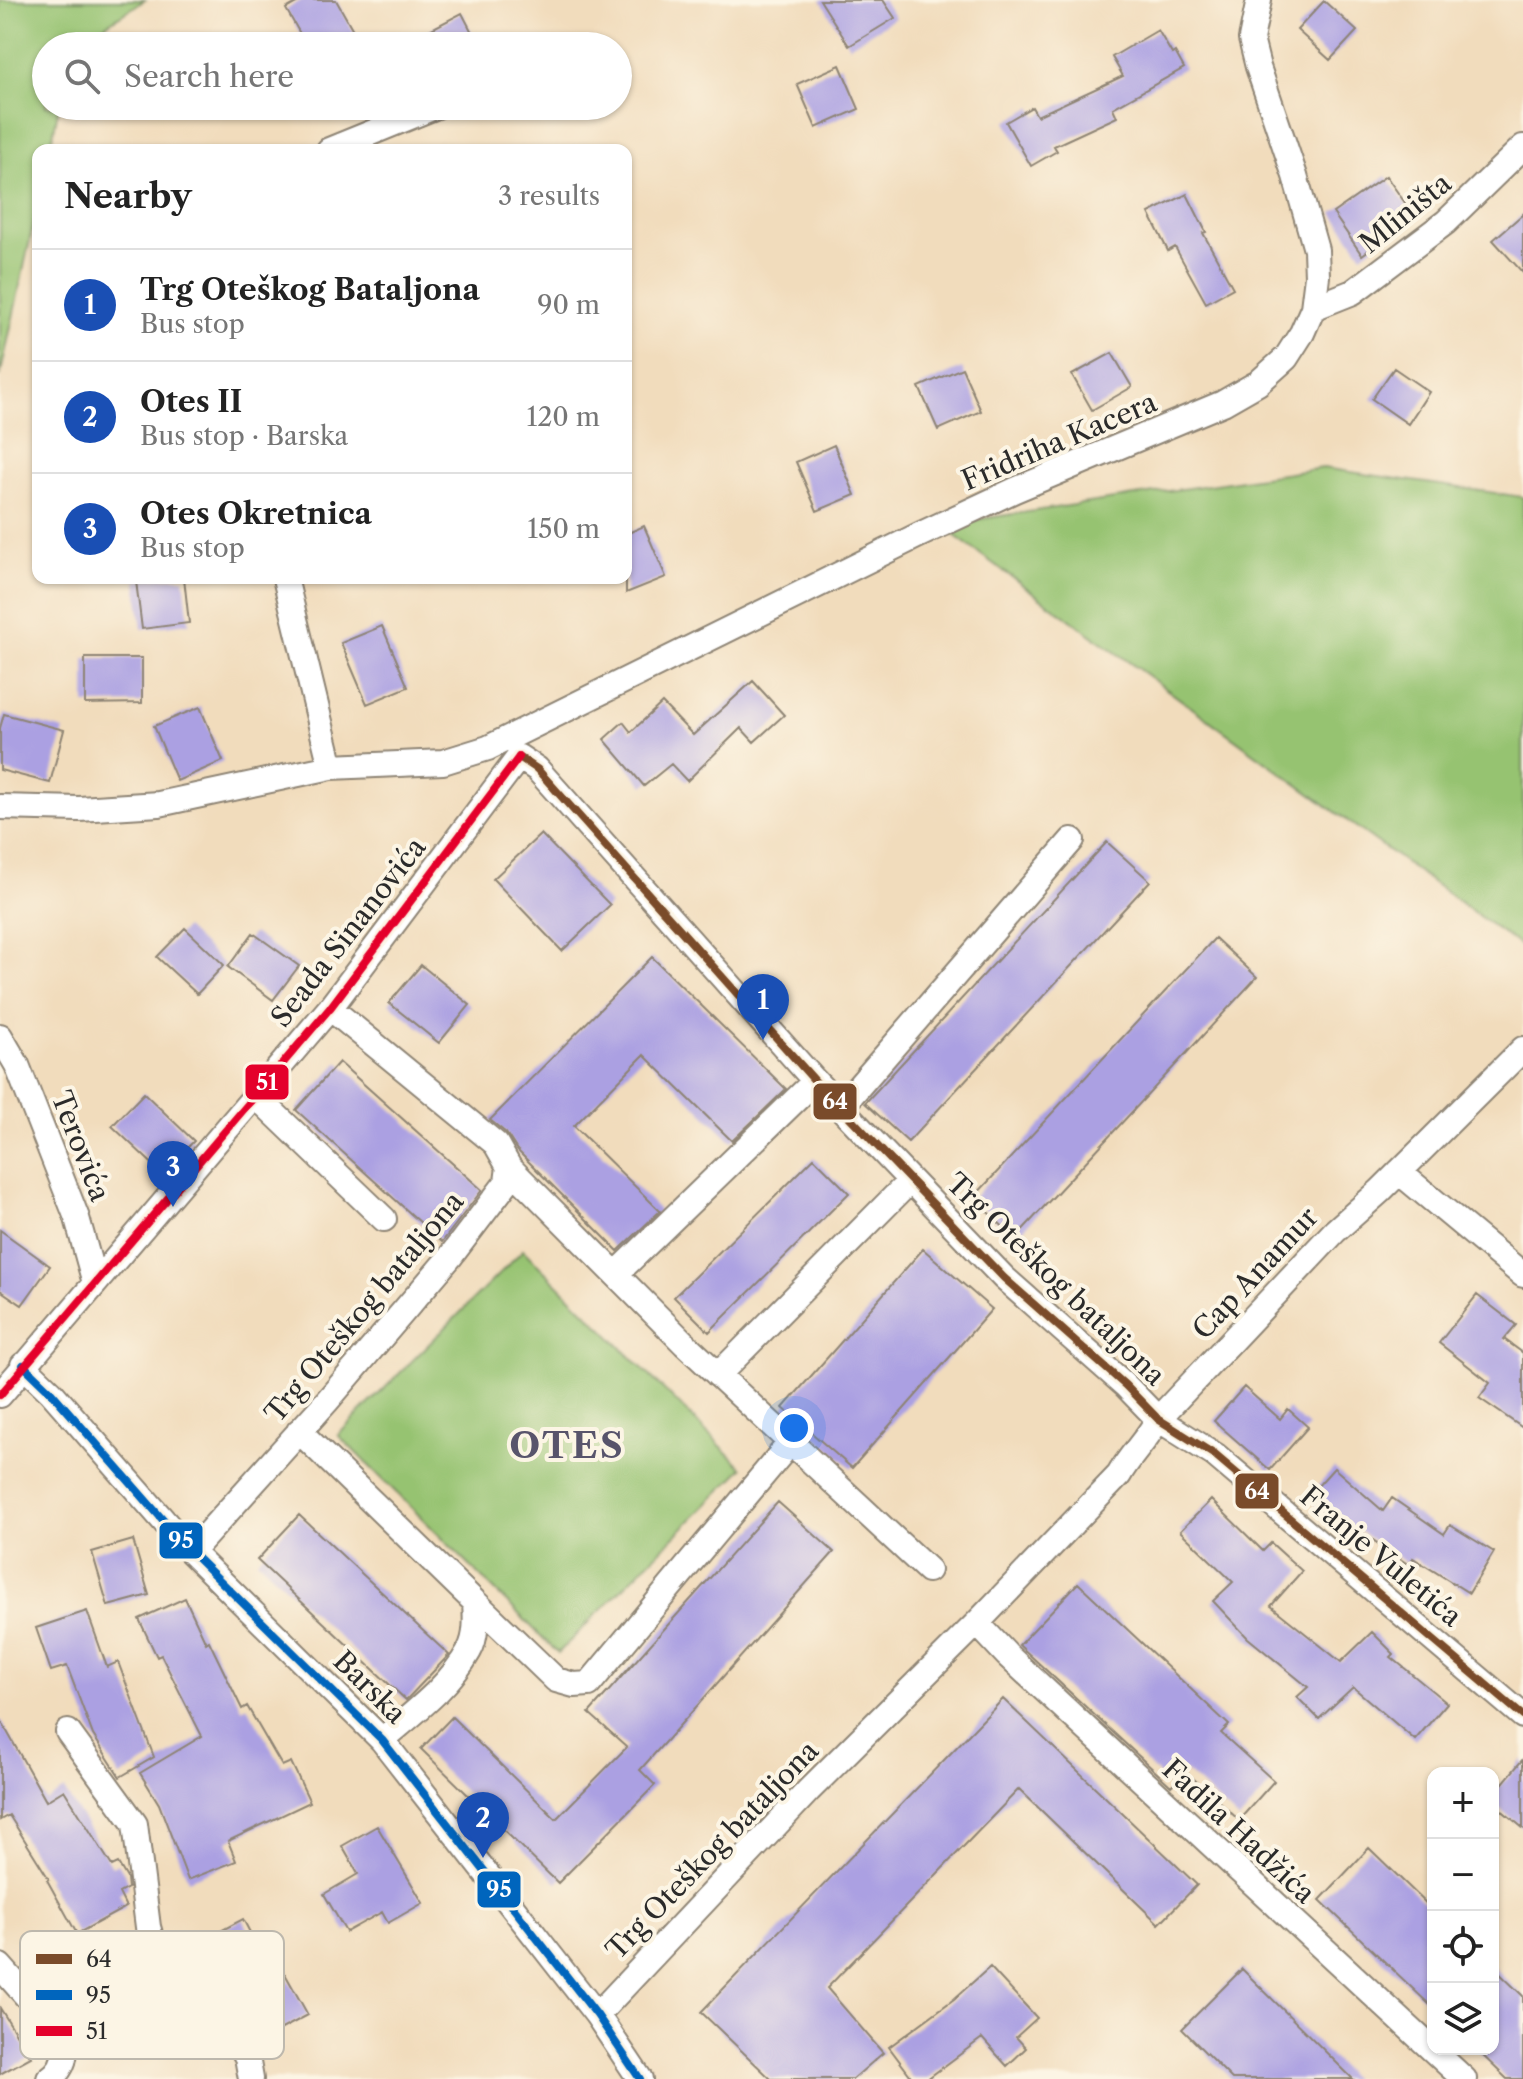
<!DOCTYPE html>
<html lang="en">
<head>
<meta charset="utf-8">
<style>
	:root { --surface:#fff; --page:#f6f6f6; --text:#222; --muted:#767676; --line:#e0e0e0; --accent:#d1495b }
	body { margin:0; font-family:"Libre Caslon Text",serif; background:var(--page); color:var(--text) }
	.controls { position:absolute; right:24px; bottom:24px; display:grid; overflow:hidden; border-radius:16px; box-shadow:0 2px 6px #0004 }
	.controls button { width:72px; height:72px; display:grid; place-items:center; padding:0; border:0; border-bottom:2px solid var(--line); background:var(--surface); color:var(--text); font:40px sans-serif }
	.you { position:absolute; left:794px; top:1428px; width:28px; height:28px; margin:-20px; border:6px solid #fff; border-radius:50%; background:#1a73e8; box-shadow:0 0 0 12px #1a73e833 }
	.badge { display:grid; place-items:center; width:52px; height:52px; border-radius:50%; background:var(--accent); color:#fff; font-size:26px; font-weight:700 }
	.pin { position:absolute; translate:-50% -66px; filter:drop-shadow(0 2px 4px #0008) }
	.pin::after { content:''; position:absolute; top:42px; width:28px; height:24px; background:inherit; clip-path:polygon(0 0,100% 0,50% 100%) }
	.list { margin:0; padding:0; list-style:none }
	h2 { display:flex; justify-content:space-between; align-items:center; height:104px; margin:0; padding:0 32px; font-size:34px }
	h2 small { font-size:26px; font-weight:400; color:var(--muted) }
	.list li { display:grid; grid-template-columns:52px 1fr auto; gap:24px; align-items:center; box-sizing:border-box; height:112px; padding:0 32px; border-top:2px solid var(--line) }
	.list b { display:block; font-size:30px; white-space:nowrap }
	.list p { margin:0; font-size:26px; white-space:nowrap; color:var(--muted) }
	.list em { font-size:26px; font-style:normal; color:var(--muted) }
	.icon { flex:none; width:44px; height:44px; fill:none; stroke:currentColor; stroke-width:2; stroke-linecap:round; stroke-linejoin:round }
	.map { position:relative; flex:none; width:1523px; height:2079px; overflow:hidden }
	.search { position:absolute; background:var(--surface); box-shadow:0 2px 6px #0004; left:32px; top:32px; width:600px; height:88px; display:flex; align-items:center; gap:20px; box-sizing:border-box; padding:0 28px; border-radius:44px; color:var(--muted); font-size:30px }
	.panel { position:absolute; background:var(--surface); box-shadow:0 2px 6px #0004; left:32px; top:144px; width:600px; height:440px; border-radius:16px }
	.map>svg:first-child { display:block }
	.green { fill:#96c371; stroke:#60774e; stroke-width:2 }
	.building { fill:#aba0e2 }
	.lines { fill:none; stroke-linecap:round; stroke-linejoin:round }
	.street-casing { stroke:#8e8474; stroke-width:28 }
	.street { stroke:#fff; stroke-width:24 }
	.bus-1-casing { stroke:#fcf5e5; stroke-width:14 }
	.bus-2-casing { stroke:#fcf5e5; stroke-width:14 }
	.bus-3-casing { stroke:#fcf5e5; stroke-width:14 }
	.bus-1 { stroke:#7a4b2a; stroke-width:8 }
	.bus-2 { stroke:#0065bd; stroke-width:8 }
	.bus-3 { stroke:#e4002b; stroke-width:8 }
	.labels { text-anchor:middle; stroke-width:8; stroke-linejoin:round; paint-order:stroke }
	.street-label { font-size:28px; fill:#2b2b2b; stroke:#fcf5e5 }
	.district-label { font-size:36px; font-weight:bold; letter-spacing:2px; fill:#58546b; stroke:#fcf5e5 }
	.key { fill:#fcf5e5; stroke:#bdb8ad; stroke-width:2 }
	.key-label { font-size:22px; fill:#2b2b2b }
	.line-badge { stroke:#fcf5e5; stroke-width:3 }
	.badge-label { font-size:22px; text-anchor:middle; font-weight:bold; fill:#fff }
</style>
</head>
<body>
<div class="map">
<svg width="1523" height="2079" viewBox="0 0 1523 2079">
	<rect width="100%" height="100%" fill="#fcf5e5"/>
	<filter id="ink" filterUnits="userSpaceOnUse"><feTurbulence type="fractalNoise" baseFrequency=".0125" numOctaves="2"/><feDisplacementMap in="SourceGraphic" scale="16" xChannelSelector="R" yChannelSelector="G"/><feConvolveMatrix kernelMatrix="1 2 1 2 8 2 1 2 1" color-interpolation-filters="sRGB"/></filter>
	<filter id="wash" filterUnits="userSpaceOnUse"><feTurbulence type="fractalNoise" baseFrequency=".006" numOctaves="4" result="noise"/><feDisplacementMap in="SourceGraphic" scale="32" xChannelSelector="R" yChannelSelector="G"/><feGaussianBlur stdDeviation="1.8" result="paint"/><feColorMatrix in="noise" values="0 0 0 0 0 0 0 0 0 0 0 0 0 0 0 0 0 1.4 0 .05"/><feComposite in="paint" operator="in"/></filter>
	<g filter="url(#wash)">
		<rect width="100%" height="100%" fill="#f1dcbc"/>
		<!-- green -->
		<path class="green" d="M 0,0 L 145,0 L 72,46 L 46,46 L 46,106 L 59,106 L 50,150 L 38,150 L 38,203 L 0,377 Z
			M 1323,468 L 1523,497 L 1523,948 L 940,525 Z
			M 523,1250 L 743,1468 L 558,1653 L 338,1435 Z"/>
		<g id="blocks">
			<!-- building -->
			<path class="building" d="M 302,0 L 336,0 L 362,46 L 307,46 L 286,9 Z
				M 820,0 L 883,0 L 895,18 L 849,46 Z
				M 1324,1 L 1357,31 L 1330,60 L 1297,30 Z
				M 462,13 L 479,46 L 399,46 Z
				M 1158,30 L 1172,54 L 1175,52 L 1184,68 L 1113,108 L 1117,117 L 1054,146 L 1057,151 L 1031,166 L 1006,122 L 1032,107 L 1037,116 L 1123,76 L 1112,57 Z
				M 840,65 L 859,109 L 816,128 L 797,84 Z
				M 1386,176 L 1415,217 L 1362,255 L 1333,213 Z
				M 1187,194 L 1206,232 L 1203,233 L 1233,288 L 1206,303 L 1175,247 L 1168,251 L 1149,213 Z
				M 1523,214 L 1523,273 L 1493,240 Z
				M 1112,353 L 1132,387 L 1092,410 L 1072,375 Z
				M 962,368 L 981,411 L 938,430 L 919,387 Z
				M 1394,368 L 1429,392 L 1408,424 L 1372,399 Z
				M 834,445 L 855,495 L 817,511 L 796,462 Z
				M 644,526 L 666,577 L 626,593 L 626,534 Z
				M 158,578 L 184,578 L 189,623 L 142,629 L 136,581 Z
				M 382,626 L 408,687 L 367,704 L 341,643 Z
				M 85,658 L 142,658 L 142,703 L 85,704 Z
				M 753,681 L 784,715 L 754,742 L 741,728 L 687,781 L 671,764 L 644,786 L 604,739 L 623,722 L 631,732 L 662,703 L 693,735 Z
				M 200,707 L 223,761 L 177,781 L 154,726 Z
				M 4,714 L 64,730 L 50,783 L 0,770 L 0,728 Z
				M 541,834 L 610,905 L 562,951 L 493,879 Z
				M 1107,842 L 1150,881 L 908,1142 L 865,1103 Z
				M 185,928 L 224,965 L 197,994 L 157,957 Z
				M 253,933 L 299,966 L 273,1000 L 228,967 Z
				M 1215,938 L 1257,977 L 1015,1238 L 973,1198 Z
				M 652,957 L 786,1089 L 732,1141 L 644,1055 L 574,1126 L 660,1211 L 618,1251 L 517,1150 L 506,1133 L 490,1120 Z
				M 421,965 L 470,1005 L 439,1043 L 389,1003 Z
				M 339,1062 L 482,1190 L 442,1242 L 296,1110 Z
				M 144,1093 L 194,1141 L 162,1173 L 112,1126 Z
				M 814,1158 L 849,1193 L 709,1332 L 674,1297 Z
				M 0,1230 L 50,1266 L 22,1305 L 0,1290 Z
				M 923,1249 L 992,1309 L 852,1468 L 783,1408 Z
				M 1477,1295 L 1516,1325 L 1504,1339 L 1523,1353 L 1523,1428 L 1479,1398 L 1490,1383 L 1439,1343 Z
				M 1244,1387 L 1280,1419 L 1288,1409 L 1308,1427 L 1270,1470 L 1214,1421 Z
				M 1334,1468 L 1383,1511 L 1392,1498 L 1444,1534 L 1450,1525 L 1494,1552 L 1469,1593 L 1413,1558 L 1409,1565 L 1354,1527 L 1349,1534 L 1307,1498 Z
				M 1211,1500 L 1263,1551 L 1271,1543 L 1302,1571 L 1271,1606 L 1341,1662 L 1372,1632 L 1394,1654 L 1391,1657 L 1447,1703 L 1415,1740 L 1353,1687 L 1319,1719 L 1297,1697 L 1308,1687 L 1248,1638 L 1213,1601 L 1233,1582 L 1180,1531 Z
				M 778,1502 L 834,1552 L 640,1770 L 655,1785 L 558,1883 L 421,1749 L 452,1717 L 556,1819 L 627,1747 L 589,1713 Z
				M 299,1515 L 449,1655 L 406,1700 L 257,1560 Z
				M 133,1540 L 149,1595 L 108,1606 L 92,1552 Z
				M 1078,1583 L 1229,1725 L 1221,1733 L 1274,1781 L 1239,1820 L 1185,1771 L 1171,1786 L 1019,1645 Z
				M 185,1598 L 206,1643 L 209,1641 L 242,1709 L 247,1706 L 282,1766 L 291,1762 L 310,1802 L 228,1841 L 236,1861 L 188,1880 L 159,1804 L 140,1773 L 202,1736 L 161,1655 L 157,1657 L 139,1619 Z
				M 87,1611 L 107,1667 L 118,1662 L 154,1757 L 120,1777 L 93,1735 L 67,1666 L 51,1671 L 36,1628 Z
				M 1003,1699 L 1197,1885 L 1159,1924 L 1019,1789 L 827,1988 L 883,2053 L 853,2079 L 771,2079 L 701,2012 Z
				M 0,1719 L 46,1801 L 64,1790 L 112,1866 L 118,1863 L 127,1878 L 128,1888 L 119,1893 L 126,1907 L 77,1934 L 47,1880 L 49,1879 L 9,1815 L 0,1820 Z
				M 1523,1759 L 1523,1828 L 1493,1803 L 1493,1795 Z
				M 377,1826 L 423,1903 L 388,1923 L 382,1912 L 346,1932 L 324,1894 L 358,1874 L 342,1846 Z
				M 1369,1848 L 1433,1910 L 1433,2008 L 1320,1900 Z
				M 243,1919 L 269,1969 L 279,1963 L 308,2015 L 257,2042 L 222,1978 L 216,1981 L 196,1944 Z
				M 990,1967 L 1037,2018 L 1016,2037 L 1026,2048 L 1007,2066 L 982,2038 L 927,2079 L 913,2079 L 889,2047 L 954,1999 Z
				M 1493,1967 L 1523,1996 L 1523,2079 L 1507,2079 L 1476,2049 L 1493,2049 Z
				M 1242,1969 L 1353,2079 L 1232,2079 L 1182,2029 Z
				M 0,2008 L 31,2057 L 0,2074 Z"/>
		</g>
	</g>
	<g filter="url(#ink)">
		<use href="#blocks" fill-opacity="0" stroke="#8e8474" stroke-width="2"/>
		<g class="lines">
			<!-- street casing -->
			<g class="street-casing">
				<path id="street" d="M 329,150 L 437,106
					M 1313,308 L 1353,292 L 1446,222 L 1523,147
					M 285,578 L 331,767
					M 519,757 L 537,769 L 815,1081 L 1004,1278 L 1125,1385 L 1158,1419 L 1215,1455 L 1523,1716
					M 0,807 L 79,809 L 159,804 L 331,767 L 443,762 L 488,748 L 919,535 L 1015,490 L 1223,403 L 1258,383 L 1286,358 L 1302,333 L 1313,308 L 1317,276 L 1316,250 L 1295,176 L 1258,67 L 1251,39 L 1259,0
					M 0,1036 L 17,1065 L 77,1218 L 95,1283
					M 256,1096 L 384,1219
					M 841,1107 L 1072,840
					M 509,1167 L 685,1344 L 928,1570
					M 1399,1172 L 1523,1275
					M 616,1274 L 815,1081
					M 23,1365 L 51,1392 L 191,1552 L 382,1740 L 597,2015 L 640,2079
					M 718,1375 L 910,1181
					M 0,1395 L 330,1008 L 519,757
					M 299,1431 L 475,1602 C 476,1618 477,1637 469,1651 C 449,1687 413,1713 382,1740
					M 191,1552 L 327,1401 L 450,1257 L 507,1182 L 509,1167 L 496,1144 L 330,1008
					M 475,1602 L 556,1680 L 574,1685 L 589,1684 L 790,1443
					M 977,1623 L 1007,1655 L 1464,2079
					M 68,1732 L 135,1824 L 148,1927 L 157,1958 L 167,1977 L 186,1999 L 229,2032 L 239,2043 L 247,2057 L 251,2079
					M 0,1966 L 62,2036 C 68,2054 64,2069 49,2079
					M 597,2015 L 809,1790 L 977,1623 L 1119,1475 C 1130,1455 1147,1440 1158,1419 L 1335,1231 L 1380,1191 L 1523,1049"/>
			</g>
			<!-- street -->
			<use href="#street" class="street"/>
			<!-- bus-1 casing -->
			<g class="bus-1-casing">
				<path id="bus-1" d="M 519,757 L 537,769 L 815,1081 L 1004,1278 L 1125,1385 L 1158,1419 L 1215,1455 L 1523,1716"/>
			</g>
			<!-- bus-2 casing -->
			<g class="bus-2-casing">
				<path id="bus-2" d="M 23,1365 L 51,1392 L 191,1552 L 382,1740 L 597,2015 L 640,2079"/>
			</g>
			<!-- bus-3 casing -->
			<g class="bus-3-casing">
				<path id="bus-3" d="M 0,1395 L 330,1008 L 519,757"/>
			</g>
			<!-- bus-1 -->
			<use href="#bus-1" class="bus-1"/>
			<!-- bus-2 -->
			<use href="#bus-2" class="bus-2"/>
			<!-- bus-3 -->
			<use href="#bus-3" class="bus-3"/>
		</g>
	</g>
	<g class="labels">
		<!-- street labels -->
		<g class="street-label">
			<text transform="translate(1405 213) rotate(-39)" y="10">Mliništa</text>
			<text transform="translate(1059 441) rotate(-23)" y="10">Fridriha Kacera</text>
			<text transform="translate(348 932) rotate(-52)" y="10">Seada Sinanovića</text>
			<text transform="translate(81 1146) rotate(69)" y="10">Terovića</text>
			<text transform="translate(1255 1273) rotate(-47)" y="10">Cap Anamur</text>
			<text transform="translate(1056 1279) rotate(44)" y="10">Trg Oteškog bataljona</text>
			<text transform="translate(364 1307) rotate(-50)" y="10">Trg Oteškog bataljona</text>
			<text transform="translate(1381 1556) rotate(40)" y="10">Franje Vuletića</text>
			<text transform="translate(370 1687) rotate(45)" y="10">Barska</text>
			<text transform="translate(1239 1831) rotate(43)" y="10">Fadila Hadžića</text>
			<text transform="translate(712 1850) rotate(-46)" y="10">Trg Oteškog bataljona</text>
		</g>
		<!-- district labels -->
		<g class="district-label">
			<text x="567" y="1458">OTES</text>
		</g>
	</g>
	<!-- legend -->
	<rect x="20" y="1931" width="264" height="128" rx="12" class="key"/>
	<rect x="36" y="1954" width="36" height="10" fill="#7a4b2a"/>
	<rect x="36" y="1990" width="36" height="10" fill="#0065bd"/>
	<rect x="36" y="2026" width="36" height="10" fill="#e4002b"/>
	<g class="key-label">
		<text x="86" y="1967">64</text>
		<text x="86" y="2003">95</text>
		<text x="86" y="2039">51</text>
	</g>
	<g class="line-badge">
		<rect x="244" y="1063" width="46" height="38" rx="8" fill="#e4002b"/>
		<rect x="812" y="1082" width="46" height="39" rx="8" fill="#7a4b2a"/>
		<rect x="1234" y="1472" width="46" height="38" rx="8" fill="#7a4b2a"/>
		<rect x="158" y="1521" width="46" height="39" rx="8" fill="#0065bd"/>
		<rect x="476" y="1870" width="46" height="39" rx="8" fill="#0065bd"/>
	</g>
	<g class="badge-label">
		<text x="267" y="1090">51</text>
		<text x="835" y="1109">64</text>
		<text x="1257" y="1499">64</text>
		<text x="181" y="1548">95</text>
		<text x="499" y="1897">95</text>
	</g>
</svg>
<div class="controls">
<button>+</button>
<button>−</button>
<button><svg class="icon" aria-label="locate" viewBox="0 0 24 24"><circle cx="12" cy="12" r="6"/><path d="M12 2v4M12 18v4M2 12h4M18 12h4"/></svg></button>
<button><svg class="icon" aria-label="layers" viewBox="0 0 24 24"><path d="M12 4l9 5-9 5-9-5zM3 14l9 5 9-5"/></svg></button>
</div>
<div class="you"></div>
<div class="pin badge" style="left:763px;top:1040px;background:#1a4fb4">1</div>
<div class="pin badge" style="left:483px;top:1858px;background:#1a4fb4">2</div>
<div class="pin badge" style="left:173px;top:1207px;background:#1a4fb4">3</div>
<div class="search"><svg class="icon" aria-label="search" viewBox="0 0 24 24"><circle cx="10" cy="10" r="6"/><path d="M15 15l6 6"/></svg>Search here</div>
<section class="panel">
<h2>Nearby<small>3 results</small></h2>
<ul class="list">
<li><span class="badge" style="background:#1a4fb4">1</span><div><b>Trg Oteškog Bataljona</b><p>Bus stop</p></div><em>90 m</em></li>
<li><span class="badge" style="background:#1a4fb4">2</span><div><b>Otes II</b><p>Bus stop · Barska</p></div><em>120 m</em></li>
<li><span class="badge" style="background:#1a4fb4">3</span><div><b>Otes Okretnica</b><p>Bus stop</p></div><em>150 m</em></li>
</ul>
</section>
</div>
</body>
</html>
